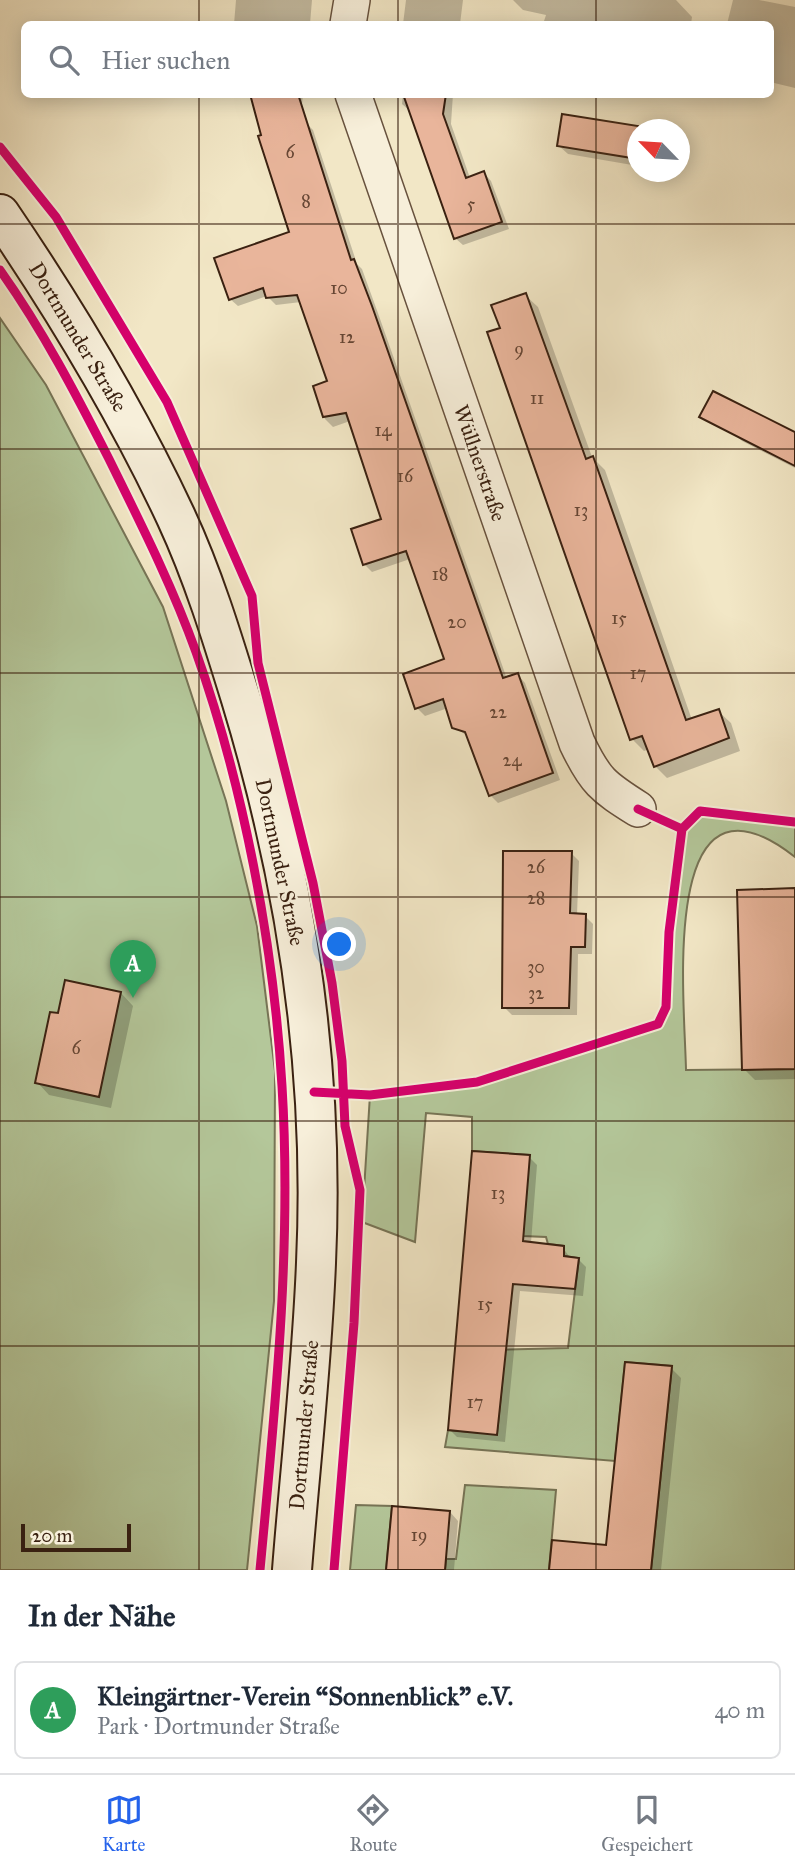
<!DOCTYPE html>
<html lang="de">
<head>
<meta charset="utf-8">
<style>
	:root { --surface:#fff; --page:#f2f2f3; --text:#1f2937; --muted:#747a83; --line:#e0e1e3; --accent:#2563eb }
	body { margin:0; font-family:"IM FELL Great Primer",serif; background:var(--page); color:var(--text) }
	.compass { position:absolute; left:627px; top:119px; width:63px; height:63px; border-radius:50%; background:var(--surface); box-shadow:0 4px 18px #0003; rotate:295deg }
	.scale { position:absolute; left:21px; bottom:18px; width:110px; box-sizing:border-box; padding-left:7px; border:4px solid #3a2111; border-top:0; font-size:19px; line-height:24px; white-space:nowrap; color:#3a2111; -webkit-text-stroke:5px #f7efda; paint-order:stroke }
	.you { position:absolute; left:340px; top:945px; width:24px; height:24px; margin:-18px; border:5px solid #fff; border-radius:50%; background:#1a73e8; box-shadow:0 0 0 10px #1a73e833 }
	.badge { display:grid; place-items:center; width:46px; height:46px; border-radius:50%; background:var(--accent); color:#fff; font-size:23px; font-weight:700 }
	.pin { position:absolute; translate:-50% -58px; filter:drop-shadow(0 2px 4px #0008) }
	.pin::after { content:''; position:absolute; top:37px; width:24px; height:21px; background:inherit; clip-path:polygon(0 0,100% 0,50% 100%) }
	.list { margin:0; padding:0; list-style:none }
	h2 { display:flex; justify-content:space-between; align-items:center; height:91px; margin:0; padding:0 28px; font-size:30px }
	h2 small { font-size:23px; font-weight:400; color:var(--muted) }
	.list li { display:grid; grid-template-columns:46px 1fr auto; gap:21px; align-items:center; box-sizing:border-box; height:98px; margin:0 14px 14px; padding:0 14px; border:2px solid var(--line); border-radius:10px }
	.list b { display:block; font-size:26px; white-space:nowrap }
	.list p { margin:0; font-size:23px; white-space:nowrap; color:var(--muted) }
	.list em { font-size:23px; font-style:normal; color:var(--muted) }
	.icon { flex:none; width:38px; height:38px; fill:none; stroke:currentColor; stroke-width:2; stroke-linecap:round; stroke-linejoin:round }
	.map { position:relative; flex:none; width:795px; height:1570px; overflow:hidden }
	.search { position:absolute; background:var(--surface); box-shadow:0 4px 18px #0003; left:21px; right:21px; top:21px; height:77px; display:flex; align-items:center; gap:18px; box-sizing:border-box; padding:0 24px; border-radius:10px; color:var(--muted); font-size:26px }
	.sheet { height:203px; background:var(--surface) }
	nav { display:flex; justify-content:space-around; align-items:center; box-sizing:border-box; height:98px; border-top:2px solid var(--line); background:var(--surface); font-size:19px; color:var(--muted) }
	nav a { display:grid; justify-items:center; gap:4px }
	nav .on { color:var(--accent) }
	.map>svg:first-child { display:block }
	.green { fill:#b4c79a; stroke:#777456; stroke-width:2 }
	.shadow { fill:#0003 }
	.building { fill:#e9b59b; stroke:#3a2111; stroke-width:2 }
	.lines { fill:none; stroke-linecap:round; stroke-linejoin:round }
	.street-casing { stroke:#68523e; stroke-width:38 }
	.secondary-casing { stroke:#3a2111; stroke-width:42 }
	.street { stroke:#f7efda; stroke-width:35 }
	.secondary { stroke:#f7efda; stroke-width:38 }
	.cycleway-casing { stroke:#f7efda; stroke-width:13 }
	.cycleway { stroke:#d6006c; stroke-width:9 }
	.grid { fill:none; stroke:#3a2111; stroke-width:2; stroke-opacity:0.55 }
	.labels { text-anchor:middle; stroke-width:5; stroke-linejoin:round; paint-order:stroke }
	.number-label { font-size:18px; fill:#664634 }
	.street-label { font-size:21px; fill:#3a2111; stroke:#f7efda }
</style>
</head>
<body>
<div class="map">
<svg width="795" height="1570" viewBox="0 0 795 1570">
	<rect width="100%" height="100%" fill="#f2e7c6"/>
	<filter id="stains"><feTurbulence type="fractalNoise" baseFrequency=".00286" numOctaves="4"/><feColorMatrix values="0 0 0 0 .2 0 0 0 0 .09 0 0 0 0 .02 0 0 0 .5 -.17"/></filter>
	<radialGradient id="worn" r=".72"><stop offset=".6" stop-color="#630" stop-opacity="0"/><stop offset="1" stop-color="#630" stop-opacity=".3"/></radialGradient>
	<!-- green -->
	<path class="green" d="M 0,318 L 46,385 L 163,607 L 226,801 L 257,926 L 275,1071 L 274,1301 L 247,1570 L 0,1570 Z
		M 700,811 L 795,822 L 795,857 C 657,749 685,1004 686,1070 L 795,1069 L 795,1570 L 651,1570 L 672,1366 L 625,1362 L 615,1461 L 445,1447 L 448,1430 L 497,1434 L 503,1374 L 489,1350 L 568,1348 L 579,1258 L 564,1256 L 564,1246 L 548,1244 L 546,1237 L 523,1236 L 529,1155 L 472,1151 L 472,1117 L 426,1113 L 415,1242 L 362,1222 L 370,1095 L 477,1082 L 657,1024 L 666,1007 L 669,932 L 678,844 L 682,829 Z
		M 465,1485 L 556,1490 L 549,1570 L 445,1570 L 446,1559 L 456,1559 Z
		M 356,1505 L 392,1506 L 386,1570 L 350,1570 Z"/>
	<!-- shadow -->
	<path class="shadow" d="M 236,0 L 312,0 L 310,24 L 234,24 Z
		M 406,0 L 463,0 L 460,24 L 403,24 Z
		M 513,0 L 676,0 L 692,17 L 691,24 L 543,24 L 546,15 L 523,10 Z
		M 733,0 L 759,0 L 795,7 L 795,88 L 770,82 L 770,24 L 727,24 Z
		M 233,94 L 303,94 L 300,124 L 305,122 L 313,130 L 357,264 L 362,269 L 379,316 L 507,679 L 518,675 L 525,683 L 560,780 L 498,803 L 490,795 L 469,737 L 454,727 L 448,708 L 425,716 L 417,708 L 446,660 L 410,559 L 372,572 L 364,564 L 383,520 L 350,421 L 333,427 L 325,419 L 315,387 L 329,383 L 301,302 L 276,305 L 267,296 L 238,306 L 230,299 L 291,233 L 252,96 Z
		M 403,94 L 453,94 L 451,124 L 470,178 L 484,173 L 491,181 L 509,229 L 463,245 L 455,238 L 410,111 L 402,104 Z
		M 564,116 L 650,130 L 638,130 L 638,166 L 568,154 L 559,146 Z
		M 680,138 L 684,142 L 680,169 Z
		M 525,295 L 538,307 L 592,457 L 605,470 L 692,720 L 718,711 L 731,723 L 740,751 L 667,778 L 655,766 L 649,749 L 644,751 L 632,739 L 502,329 Z
		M 733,433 L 795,439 L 795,468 L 742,441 Z
		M 571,853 L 579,861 L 577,915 L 585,916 L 593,924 L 592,954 L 578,954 L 577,1015 L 512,1015 L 504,1007 Z
		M 795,890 L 795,1079 L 755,1080 L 744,1069 Z
		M 121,993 L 133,1006 L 111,1108 L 49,1095 L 37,1082 L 60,1015 Z
		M 529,1157 L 537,1165 L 531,1243 L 563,1248 L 571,1259 L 578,1259 L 586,1267 L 583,1296 L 520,1291 L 505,1442 L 457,1437 L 450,1430 Z
		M 671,1368 L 681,1378 L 661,1570 L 551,1570 L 608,1547 Z
		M 450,1512 L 458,1521 L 454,1570 L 388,1570 Z"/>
	<!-- building -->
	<path class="building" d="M 250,94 L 298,94 L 351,260 L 354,259 L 372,306 L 503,678 L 518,673 L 553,773 L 489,796 L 465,732 L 452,728 L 443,699 L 415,709 L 403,674 L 444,659 L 406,551 L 363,565 L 351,529 L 381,519 L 346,413 L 323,417 L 313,386 L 327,381 L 297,295 L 266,298 L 263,288 L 229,300 L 214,258 L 289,232 L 258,136 L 261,135 Z
		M 403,94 L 446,94 L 443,114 L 466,178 L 484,171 L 502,222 L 454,239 Z
		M 562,114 L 638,126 L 638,159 L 557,146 Z
		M 526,293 L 586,459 L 593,456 L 686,720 L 719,709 L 729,738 L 654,767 L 642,736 L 630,740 L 487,332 L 500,328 L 491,305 Z
		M 713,391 L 795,432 L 795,466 L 699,417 Z
		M 503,851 L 572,851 L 570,913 L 586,914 L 585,947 L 571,947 L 569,1008 L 502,1008 Z
		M 795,888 L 795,1069 L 742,1070 L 737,890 Z
		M 65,980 L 121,992 L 99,1097 L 35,1083 L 50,1012 L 58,1013 Z
		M 472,1151 L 530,1155 L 523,1241 L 564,1246 L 564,1256 L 579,1258 L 575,1289 L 513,1284 L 497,1435 L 448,1430 Z
		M 625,1362 L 672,1366 L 651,1570 L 549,1570 L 552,1540 L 606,1545 Z
		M 392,1506 L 450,1511 L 445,1570 L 386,1570 Z"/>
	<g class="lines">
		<!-- street casing -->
		<g class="street-casing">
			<path id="street" d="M 348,24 L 352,0
				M 353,94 L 577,743 C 595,781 603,787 638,809"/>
		</g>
		<!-- secondary casing -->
		<g class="secondary-casing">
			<path id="secondary" d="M 0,214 C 66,311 126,410 176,517 C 203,575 222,637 241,699 C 297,883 325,1070 316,1263 C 312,1365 300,1468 292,1570"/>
		</g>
		<!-- street -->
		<use href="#street" class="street"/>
		<!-- secondary -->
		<use href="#secondary" class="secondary"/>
		<!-- cycleway casing -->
		<g class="cycleway-casing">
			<path id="cycleway" d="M 0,147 L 56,217 L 167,402 L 252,596 L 258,663 L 313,883 L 332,983 L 342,1061 L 345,1126 L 360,1190 L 354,1323 L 334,1570
				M 0,270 C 42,329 76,394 109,459 C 140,522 172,585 196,652 C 243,784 274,946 282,1086 C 292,1248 275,1409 260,1570
				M 638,809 L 682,829 L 700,811 L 795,822
				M 314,1092 L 370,1095 L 477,1082 L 658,1024 L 666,1007 L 669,932 L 682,829"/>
		</g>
		<!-- cycleway -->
		<use href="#cycleway" class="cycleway"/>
	</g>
	<!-- grid -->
	<path class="grid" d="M 199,0 L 199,24M 398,0 L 398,24M 596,0 L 596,24M 199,94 L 199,1570M 398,94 L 398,1570M 596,94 L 596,1570M 0,224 L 795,224M 0,449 L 795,449M 0,673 L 795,673M 0,897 L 795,897M 0,1121 L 795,1121M 0,1346 L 795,1346"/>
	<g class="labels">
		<!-- number labels -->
		<g class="number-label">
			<text x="290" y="158">6</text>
			<text x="306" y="207">8</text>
			<text x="471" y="210">5</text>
			<text x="339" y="294">10</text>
			<text x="347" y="343">12</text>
			<text x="519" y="355">9</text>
			<text x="537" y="404">11</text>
			<text x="383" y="436">14</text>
			<text x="405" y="482">16</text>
			<text x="581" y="516">13</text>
			<text x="440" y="580">18</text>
			<text x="619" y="624">15</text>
			<text x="457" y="628">20</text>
			<text x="638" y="679">17</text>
			<text x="498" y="718">22</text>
			<text x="512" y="766">24</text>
			<text x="536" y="873">26</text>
			<text x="536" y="904">28</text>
			<text x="536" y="973">30</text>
			<text x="536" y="999">32</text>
			<text x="76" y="1054">6</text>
			<text x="498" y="1199">13</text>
			<text x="485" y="1310">15</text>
			<text x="475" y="1408">17</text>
			<text x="419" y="1541">19</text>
		</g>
		<!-- street labels -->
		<g class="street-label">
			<text transform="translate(78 337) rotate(59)" y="7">Dortmunder Straße</text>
			<text transform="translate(480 463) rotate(71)" y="7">Wüllnerstraße</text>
			<text transform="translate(280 862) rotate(78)" y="7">Dortmunder Straße</text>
			<text transform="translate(304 1425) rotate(-85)" y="7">Dortmunder Straße</text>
		</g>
	</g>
	<rect width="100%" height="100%" filter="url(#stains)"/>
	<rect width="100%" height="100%" fill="url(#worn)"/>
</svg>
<svg class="compass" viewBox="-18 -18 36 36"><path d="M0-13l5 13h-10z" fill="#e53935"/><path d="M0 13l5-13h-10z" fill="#747a83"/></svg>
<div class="scale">20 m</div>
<div class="you"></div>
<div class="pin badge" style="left:133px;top:998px;background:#2e9e5b">A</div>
<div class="search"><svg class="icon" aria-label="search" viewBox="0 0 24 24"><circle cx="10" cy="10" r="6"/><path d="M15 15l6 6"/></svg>Hier suchen</div>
</div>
<section class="sheet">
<h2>In der Nähe<small></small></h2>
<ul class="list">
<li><span class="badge" style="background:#2e9e5b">A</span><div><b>Kleingärtner-Verein “Sonnenblick” e.V.</b><p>Park · Dortmunder Straße</p></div><em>40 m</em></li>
</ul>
</section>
<nav>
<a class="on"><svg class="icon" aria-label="map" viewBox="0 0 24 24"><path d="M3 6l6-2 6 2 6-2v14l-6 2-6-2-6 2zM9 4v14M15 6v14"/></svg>Karte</a>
<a><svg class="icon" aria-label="directions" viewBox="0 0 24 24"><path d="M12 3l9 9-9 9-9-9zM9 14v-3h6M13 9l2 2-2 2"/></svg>Route</a>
<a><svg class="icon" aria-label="saved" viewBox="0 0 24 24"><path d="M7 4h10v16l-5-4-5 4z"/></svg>Gespeichert</a>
</nav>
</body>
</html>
